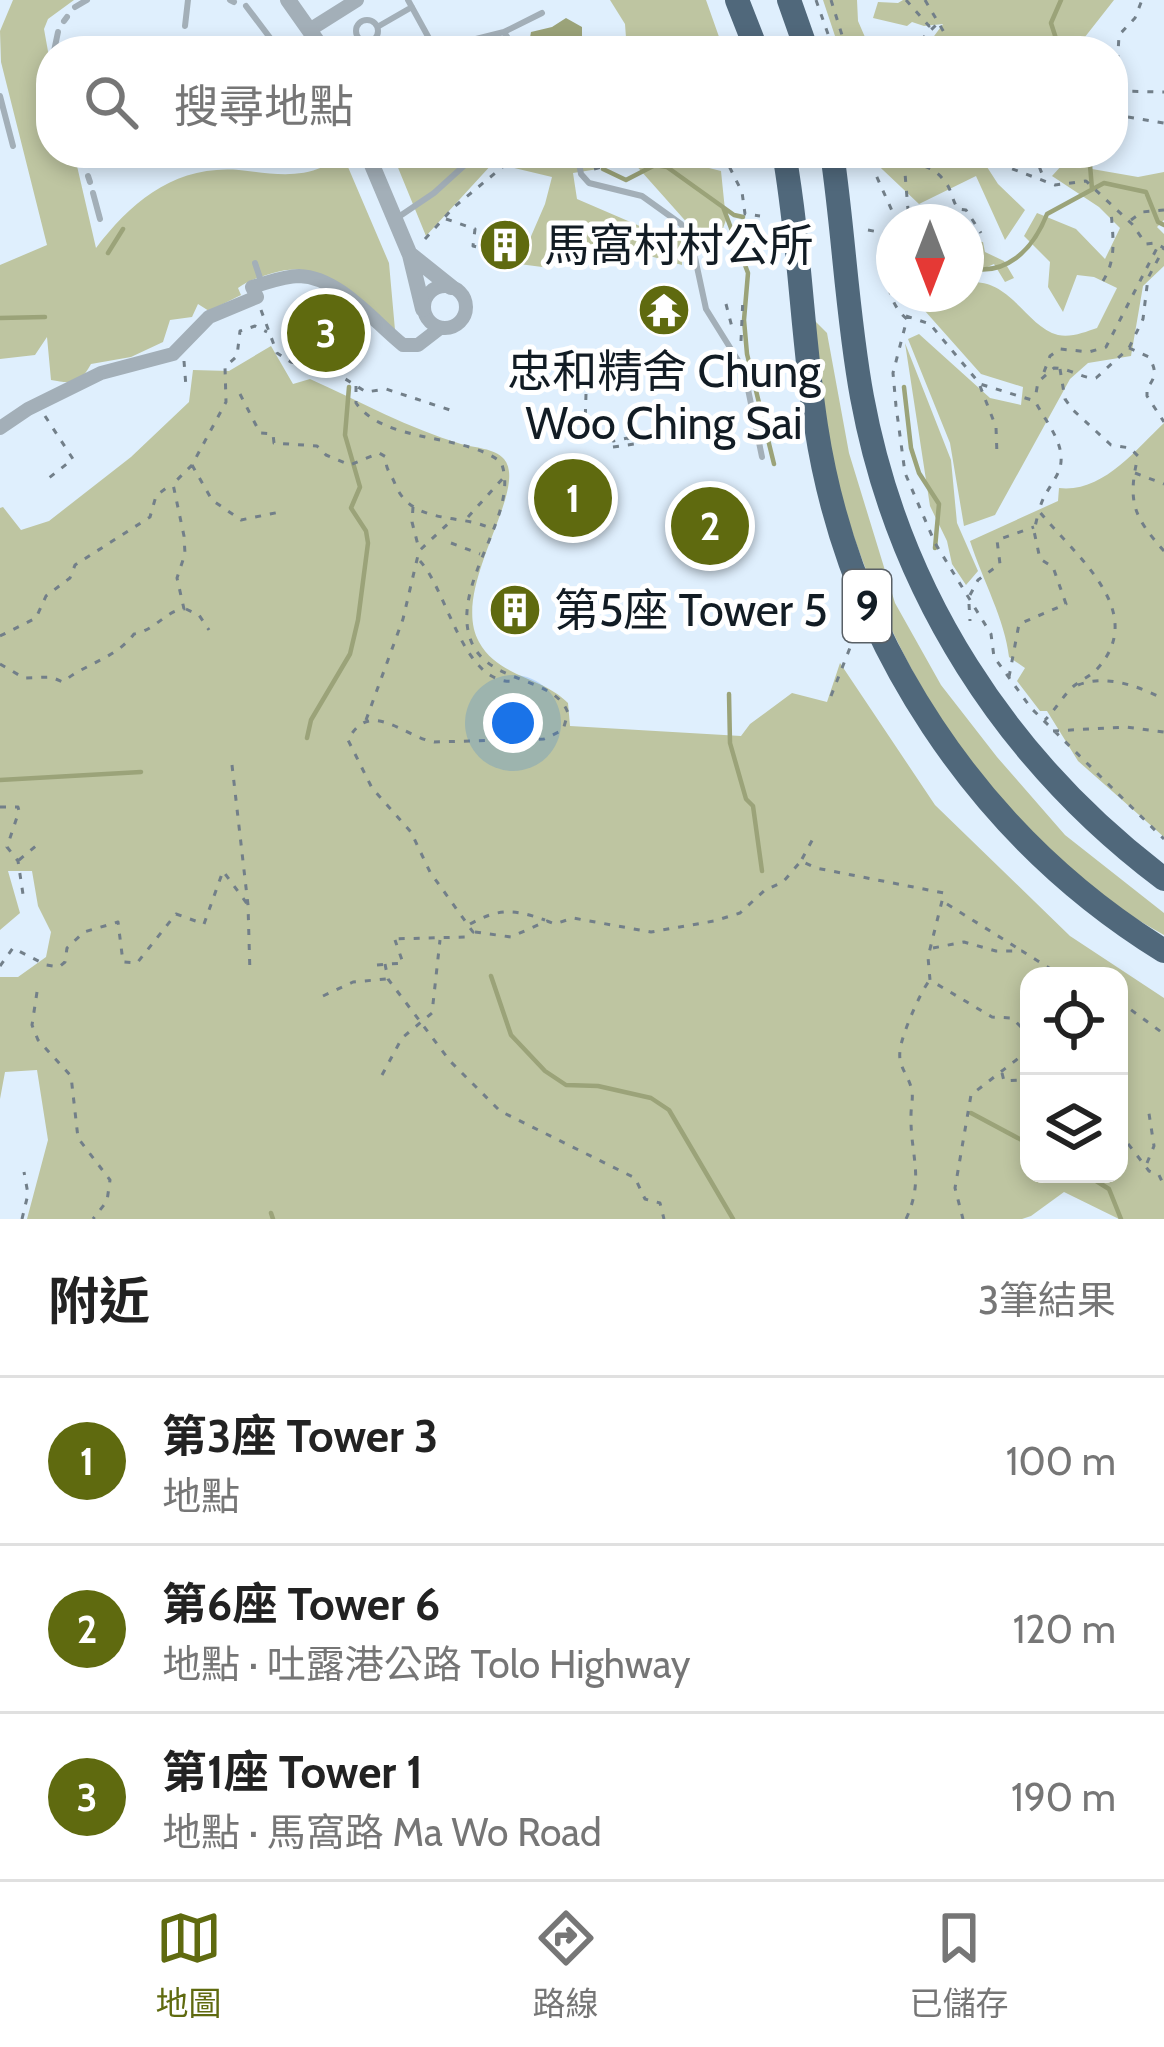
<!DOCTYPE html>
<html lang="zh-TW">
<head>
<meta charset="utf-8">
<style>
	:root { --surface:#fff; --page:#f2f2f2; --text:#222; --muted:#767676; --line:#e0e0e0; --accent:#5f6a0f }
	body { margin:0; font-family:Cabin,"Noto Sans TC",sans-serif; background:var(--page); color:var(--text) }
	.controls { position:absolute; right:36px; bottom:36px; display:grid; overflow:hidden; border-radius:24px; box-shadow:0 6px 18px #0003 }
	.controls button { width:108px; height:108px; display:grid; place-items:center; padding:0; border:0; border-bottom:3px solid var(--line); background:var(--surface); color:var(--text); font:60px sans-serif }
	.compass { position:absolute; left:876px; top:204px; width:108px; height:108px; border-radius:50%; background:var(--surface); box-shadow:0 6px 18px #0003; rotate:180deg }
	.you { position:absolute; left:513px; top:723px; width:42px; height:42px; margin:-30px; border:9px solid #fff; border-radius:50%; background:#1a73e8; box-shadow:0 0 0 18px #1a73e833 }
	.badge { display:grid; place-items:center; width:78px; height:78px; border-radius:50%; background:var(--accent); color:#fff; font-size:39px; font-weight:700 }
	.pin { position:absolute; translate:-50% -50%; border:6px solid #fff; box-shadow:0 3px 12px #0006 }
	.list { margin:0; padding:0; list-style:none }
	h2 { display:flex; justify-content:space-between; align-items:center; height:156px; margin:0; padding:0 48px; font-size:51px }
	h2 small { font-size:39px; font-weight:400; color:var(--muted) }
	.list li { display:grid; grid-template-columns:78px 1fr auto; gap:36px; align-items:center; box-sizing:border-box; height:168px; padding:0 48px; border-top:3px solid var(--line) }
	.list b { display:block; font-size:45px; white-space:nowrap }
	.list p { margin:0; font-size:39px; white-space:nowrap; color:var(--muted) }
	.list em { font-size:39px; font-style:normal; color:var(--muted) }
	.icon { flex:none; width:66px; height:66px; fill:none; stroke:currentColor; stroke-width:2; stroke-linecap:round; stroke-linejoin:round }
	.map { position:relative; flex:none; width:1164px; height:1219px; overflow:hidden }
	.search { position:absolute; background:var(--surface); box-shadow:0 6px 18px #0003; left:36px; right:36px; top:36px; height:132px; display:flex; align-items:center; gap:30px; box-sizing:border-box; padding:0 42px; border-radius:48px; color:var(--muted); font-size:45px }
	.sheet { height:660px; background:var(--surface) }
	nav { display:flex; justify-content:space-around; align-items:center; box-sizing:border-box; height:168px; border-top:3px solid var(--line); background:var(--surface); font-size:33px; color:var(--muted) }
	nav a { display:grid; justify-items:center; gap:6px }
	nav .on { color:var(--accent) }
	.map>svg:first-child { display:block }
	.green { fill:#bec5a1; fill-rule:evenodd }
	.water { fill:#9ba379 }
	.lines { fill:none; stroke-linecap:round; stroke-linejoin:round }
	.stream { stroke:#9ba379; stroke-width:4.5 }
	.path { stroke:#727f89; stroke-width:3; stroke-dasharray:6 9; stroke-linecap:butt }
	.service { stroke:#a3afb8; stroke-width:6 }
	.minor { stroke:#a3afb8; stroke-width:14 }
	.tertiary { stroke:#a3afb8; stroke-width:16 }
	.motorway { stroke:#50687b; stroke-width:24 }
	.labels { text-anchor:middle; stroke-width:10; stroke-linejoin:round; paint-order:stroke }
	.shield { fill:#fff; stroke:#596066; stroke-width:3 }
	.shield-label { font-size:42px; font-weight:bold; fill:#121c24 }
	.poi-label { font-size:45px; fill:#121c24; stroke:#fff; text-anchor:start }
</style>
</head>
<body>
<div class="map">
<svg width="1164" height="1219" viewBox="0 0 1164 1219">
	<rect width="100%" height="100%" fill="#dfeffd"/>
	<!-- green -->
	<path class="green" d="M 13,0 L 74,0 L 48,19 L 44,29 L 51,68 L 51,153 L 74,153 L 96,248 C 132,201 175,165 239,170 C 269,173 294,179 323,167 L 329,153 L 342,153 L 389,263 L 395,330 C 358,299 325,257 273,273 C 260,277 249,280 238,288 L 241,295 L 209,311 L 198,304 L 192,317 L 170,320 L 163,342 L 131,357 L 91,364 C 80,384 72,384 51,380 L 47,337 L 35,355 L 0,359 L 0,265 L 47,245 L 1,62 L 0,31 Z
		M 610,0 L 706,0 L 724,51 L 627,51 L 625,24 Z
		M 823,0 L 857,0 L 858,21 L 871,51 L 840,51 Z
		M 903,0 L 1114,0 L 1081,42 L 1089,51 L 923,51 L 943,24 L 924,26 L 912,22 L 907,26 L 873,18 L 878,2 L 898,3 Z
		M 392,153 L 414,153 L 423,166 L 442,153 L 620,153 L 598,169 L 573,173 L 577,199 L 642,227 L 681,238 L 682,265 L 639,253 L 592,270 L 594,245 L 564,241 L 550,268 L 519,264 L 545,204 L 552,177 L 493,163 L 426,236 Z
		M 625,153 L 714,153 L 705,167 L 721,171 L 726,220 L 714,253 Z
		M 865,153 L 978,153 L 998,184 L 1025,210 L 1005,240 L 976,176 L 919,204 Z
		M 1073,153 L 1092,169 L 1138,177 L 1164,172 L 1164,220 L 1157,227 L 1164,234 L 1164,266 L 1143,286 L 1131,356 L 1088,363 L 1070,379 L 995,515 L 964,526 L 950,443 L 908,339 L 919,334 L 990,398 L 1021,405 L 1023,387 L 981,374 L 917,302 L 916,294 L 966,294 L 966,283 C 1010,276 1025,326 1058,335 C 1071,338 1085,332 1097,328 L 1117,288 L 1094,277 L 1077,275 L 1063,312 L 1048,287 L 1050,262 L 1024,236 L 1037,213 L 1076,229 L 1105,259 L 1120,228 L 1099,207 L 1052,176 Z
		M 966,233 L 973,241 L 983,242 L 985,252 L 1004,261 L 1014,278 L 1005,282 L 994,264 L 969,275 Z
		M 811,317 L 827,333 L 849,453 L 895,603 L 941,685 L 997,757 L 1065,835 L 1164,913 L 1164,935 C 998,845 894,673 841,497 C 825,446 820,371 811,317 Z
		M 905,343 L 951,460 L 957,523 L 978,571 L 966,585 L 952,564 L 947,541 L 930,506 Z
		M 271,346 L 293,384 L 310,379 C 359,401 410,429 461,444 C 475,448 494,448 504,459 C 530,490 449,588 479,642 C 499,678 542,676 568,703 L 570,726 L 741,736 L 750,724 L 792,693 L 827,702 L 840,663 L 935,805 L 1070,936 L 1164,998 L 1164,1219 L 1119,1219 L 1064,1192 L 1031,1216 L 1022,1219 L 27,1219 L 48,1140 L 37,1070 L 5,1072 L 0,1099 L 0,977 L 18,977 L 46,957 L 51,932 L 38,906 L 32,871 L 8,871 L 20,913 L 0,930 L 0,508 L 3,507 L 21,530 L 49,521 L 131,457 L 189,402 L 193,370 L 229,371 ZM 1029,976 L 1119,976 L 1119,1174 L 1029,1174 Z
		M 1164,423 L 1164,837 L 1078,761 L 1047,711 L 1040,711 L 1017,681 L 1025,668 L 1009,657 C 1005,620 983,581 970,541 L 1058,501 L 1059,488 C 1103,493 1135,450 1164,423 Z"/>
	<!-- water -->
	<path class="water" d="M 566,18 L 582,27 L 582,40 C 572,50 541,49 529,43 L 531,32 L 552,27 Z"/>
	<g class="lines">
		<!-- stream -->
		<path class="stream" d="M 1060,51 L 1051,23 L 1061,0
			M 1089,153 L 1092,189
			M 603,169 L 626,180 L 655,165 L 667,167 L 734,215 L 743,217
			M 723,207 L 748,273 L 744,320 L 747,354 L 774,464
			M 886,236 L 894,239
			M 108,253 L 123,229
			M 966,267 C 1005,278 1033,250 1047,214 L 1104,183 L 1146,192 L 1158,222 L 1164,225
			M 0,318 L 45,317
			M 904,387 L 911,448 L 919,473 L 939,504 L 935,548
			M 729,694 L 730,743 L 746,799 L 753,806 L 762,871
			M 307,738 L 311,720 L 350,654 L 358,620 L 368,543 L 366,531 L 351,508 L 360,487 L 345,435 L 349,387
			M 0,780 L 141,772
			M 491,976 L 511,1035 L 545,1071 L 566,1085 L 598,1086 L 651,1098 L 669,1110 L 733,1219
			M 971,1113 L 1029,1144
			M 1085,1174 L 1109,1189 L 1121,1219
			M 271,1213 L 273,1219"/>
		<!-- path -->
		<path class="path" d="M 816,0 L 834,51
			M 831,0 L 847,51
			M 906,0 L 929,26 L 937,24 L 916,45
			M 925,0 L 955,51
			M 882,51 L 909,43 L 937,51
			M 1116,91 L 1119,35 L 1135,18 L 1142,0
			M 1113,108 L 1126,117 L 1116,91 L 1164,92
			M 1128,117 L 1164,123
			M 688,153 L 728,164 L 742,192 L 745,214 L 760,216
			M 867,153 C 890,171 924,151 946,183 C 952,191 952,200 958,209 L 966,210 L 981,233
			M 970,153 L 1055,185 L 1086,181 L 1132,224 L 1146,244 L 1155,243 L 1164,248 L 1148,278 L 1143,319 L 1129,348 L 1096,378 C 1082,379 1070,368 1054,368 L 1038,382 L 1035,399
			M 1034,153 L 1044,179
			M 877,159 L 886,153
			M 904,161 L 909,222
			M 876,162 L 876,175 L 897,222
			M 594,169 L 661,153
			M 446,219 L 475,229 L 473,246 L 501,253
			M 1131,220 L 1142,212 L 1164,210
			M 868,230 L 894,235
			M 425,239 L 454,207 L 505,165 L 532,157 L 565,162
			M 894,244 C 884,269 885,301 907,319 L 893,373 L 896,406 L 905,473 L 935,543 L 991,634 L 994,657 L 1031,708 L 1164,839
			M 1103,281 C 1118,257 1112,234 1111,208
			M 726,304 L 733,331
			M 261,310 L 277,353 L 291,362 L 339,375 L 366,392 L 386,389 L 450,410
			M 906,316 L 930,324 L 980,384 L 1035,401 C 1046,423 1071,449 1057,475 C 1049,490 1043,495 1039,511 C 1073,554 1149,610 1098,668 C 1092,675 1083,679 1075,685 C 1064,694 1056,709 1045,720
			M 741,341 L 743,297
			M 1129,348 L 1149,357 C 1156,370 1157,376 1147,388 L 1147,396 L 1164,422
			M 184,361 L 186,387
			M 1060,369 L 1065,399 L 1073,410 L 1111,445 L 1130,448 L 1138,456 C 1127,503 1134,517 1164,551
			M 1044,372 L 1050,356 L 1060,349 L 1089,352 L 1106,347 L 1157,248
			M 356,386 L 356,403 C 385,444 464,433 501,462 C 521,512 454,578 469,635 C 483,686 554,674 568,713 L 563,730 L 544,739 L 434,742 C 402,736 370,698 348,740 L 372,788 L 411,832 L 430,872 L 473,932 L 467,937 L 390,939
			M 980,386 L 996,427 L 997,455
			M 240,394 L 260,433 L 273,434 L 274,443 L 317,446 L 326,455 L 350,465 L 379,453 L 386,457 C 385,470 391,473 395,484 C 411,524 457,514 488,527
			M 586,394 L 585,426 L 613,441 L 628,438 L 631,445
			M 45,416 L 73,459 L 45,481
			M 613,447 L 656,441
			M 192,465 L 212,500 L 241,520 L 280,512
			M 1135,473 L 1164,484
			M 413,507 L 412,522 L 419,549
			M 468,517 L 505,476
			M 451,543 L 480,554
			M 420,561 C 448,591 463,687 515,681
			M 970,595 L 978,580 L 1000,564 L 997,540 L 1034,527
			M 969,604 L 970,621
			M 186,609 L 199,615 L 209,630
			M 0,636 L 36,618 L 46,596 L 70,578 L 75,565 L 150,517 L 156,496 L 170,485
			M 0,664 L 24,678 L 51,677 L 63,682 C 86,663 115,659 134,634 C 156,630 165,611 184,609 L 177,578 L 185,554 L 184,536 L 173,484 L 192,465 L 226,402 L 225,367 L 237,356 L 240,331 L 255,326 L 267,332
			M 1009,677 L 1019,624 L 1066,604 L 1053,567 L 1040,559 L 1034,531 L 1038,514
			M 1078,685 C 1106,674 1138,686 1164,699
			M 831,696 L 857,630
			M 366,720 L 403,619 L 419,551 L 452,520
			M 1053,731 L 1126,727 L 1164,732
			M 232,765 L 248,905 L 250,974
			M 0,807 L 18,807 L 19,811 L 7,847 L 18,861 L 24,901
			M 802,859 L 815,835
			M 19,860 L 37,845
			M 947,904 L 1022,951
			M 470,924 C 499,908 514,909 545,920
			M 475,932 L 511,937 L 547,921 L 555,924 L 573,918 L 651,932 L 714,921 L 740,913 L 765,890 L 783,882 L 801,861 L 816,868 L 944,893 L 928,957 L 930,980 L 992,1017 L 1012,1018 L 1022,1028 L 1029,1050 L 971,1095 L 955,1188 L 963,1219
			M 933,948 L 964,942 L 996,951 L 1022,951 L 1062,976
			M 385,964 L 388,979 L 450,1061 L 500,1111 L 635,1178 L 645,1199 L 660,1203 L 664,1219
			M 377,965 L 403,963 L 395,940
			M 0,966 L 13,948 L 46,965 L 59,967 L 65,962 L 67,948 L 84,932 L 118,922 L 123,962 L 137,963 L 176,914 L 204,924 L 223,871 L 248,905
			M 37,992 L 32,1025 L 38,1040 L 71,1076 L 78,1138 L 110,1180 L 107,1201 L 93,1219
			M 323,996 L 353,982 L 386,979
			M 1119,1001 L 1164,1034
			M 1002,1073 L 1004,1081 L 1021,1080 L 1029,1086
			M 382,1075 L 402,1038 L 432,1013 L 440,940
			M 1119,1132 L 1149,1171 L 1159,1175 L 1164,1186
			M 1147,1163 L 1154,1146 L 1148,1107
			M 22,1219 L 28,1194 L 24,1172
			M 906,1219 C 925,1178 910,1155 911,1115 C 911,1105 914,1097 911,1087 C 907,1073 898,1066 900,1051 C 901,1036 920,993 929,981"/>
		<!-- service -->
		<path class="service" d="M 230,0 L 234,2
			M 408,0 L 436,51
			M 246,6 L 280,51
			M 75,7 L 87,0
			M356 31a11 11 0 1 1 22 0a11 11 0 1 1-22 0Z
			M 64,21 L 67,17
			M 185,26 L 188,0
			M 379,26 L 412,7
			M 504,32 L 542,13
			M 436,49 L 504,32 L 516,51
			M 54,51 L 58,32
			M 0,96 L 13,146
			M 82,153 L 85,165
			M 577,153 L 581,174 L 589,183 L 642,196 L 681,224 L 691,239 L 706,309 L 744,370 L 762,457
			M 88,176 L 90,182
			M 93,193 L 100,219
			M 397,218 L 434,193 L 478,153
			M 255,263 L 261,281"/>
		<!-- minor -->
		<path class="minor" d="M 311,29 L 357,0
			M424 307a21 21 0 1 1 42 0a21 21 0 1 1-42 0Z
			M 0,428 L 28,409 L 101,373 L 173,354 L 209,317 L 257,297 L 252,287 C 267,283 283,276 299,276 C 339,277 374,322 403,345 L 418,345 L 440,328"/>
		<!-- tertiary -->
		<path class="tertiary" d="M 288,0 L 324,51
			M 367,153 L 410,255 L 423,309
			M 411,255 L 451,287"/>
		<!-- motorway -->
		<path class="motorway" d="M 737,0 L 757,51
			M 789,0 L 807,51
			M 784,153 C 800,243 802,335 816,426 C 849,642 978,836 1164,951
			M 832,153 C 844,234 847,316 862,397 C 898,592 1006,760 1164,879"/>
	</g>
	<!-- icons -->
	<defs>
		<g id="building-disc" transform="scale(2.7)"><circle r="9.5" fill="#5f6a0f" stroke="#fff"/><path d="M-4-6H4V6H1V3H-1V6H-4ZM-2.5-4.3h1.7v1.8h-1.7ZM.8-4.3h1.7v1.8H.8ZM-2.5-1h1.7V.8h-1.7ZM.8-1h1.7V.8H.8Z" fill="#fff"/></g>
		<g id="temple-disc" transform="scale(2.7)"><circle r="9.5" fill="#5f6a0f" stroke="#fff"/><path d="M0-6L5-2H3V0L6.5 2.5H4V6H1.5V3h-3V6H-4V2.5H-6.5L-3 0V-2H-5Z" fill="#fff"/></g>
	</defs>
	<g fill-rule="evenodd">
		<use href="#building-disc" x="505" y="245"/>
		<use href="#temple-disc" x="664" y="310"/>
		<use href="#building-disc" x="515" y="610"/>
	</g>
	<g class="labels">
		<!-- shield labels -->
		<rect class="shield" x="843" y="570" width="48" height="72" rx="9"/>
		<g class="shield-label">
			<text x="867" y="621">9</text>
		</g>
		<!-- poi labels -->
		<g class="poi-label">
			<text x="544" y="261">馬窩村村公所</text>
			<text x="664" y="387" text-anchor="middle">忠和精舍 Chung<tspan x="664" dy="52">Woo Ching Sai</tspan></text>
			<text x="554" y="626">第5座 Tower 5</text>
		</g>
	</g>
</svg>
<div class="controls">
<button><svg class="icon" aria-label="locate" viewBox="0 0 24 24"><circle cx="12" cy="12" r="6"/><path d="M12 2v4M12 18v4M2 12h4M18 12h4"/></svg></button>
<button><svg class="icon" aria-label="layers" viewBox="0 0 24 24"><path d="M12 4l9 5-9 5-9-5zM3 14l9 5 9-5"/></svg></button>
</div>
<svg class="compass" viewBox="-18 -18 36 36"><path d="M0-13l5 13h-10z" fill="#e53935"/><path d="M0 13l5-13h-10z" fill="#767676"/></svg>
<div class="you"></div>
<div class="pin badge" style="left:573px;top:498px">1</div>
<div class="pin badge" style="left:710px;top:526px">2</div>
<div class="pin badge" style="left:326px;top:333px">3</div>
<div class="search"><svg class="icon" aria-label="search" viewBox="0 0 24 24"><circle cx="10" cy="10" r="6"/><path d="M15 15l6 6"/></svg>搜尋地點</div>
</div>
<section class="sheet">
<h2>附近<small>3筆結果</small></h2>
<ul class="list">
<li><span class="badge">1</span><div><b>第3座 Tower 3</b><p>地點</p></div><em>100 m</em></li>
<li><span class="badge">2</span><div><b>第6座 Tower 6</b><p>地點 · 吐露港公路 Tolo Highway</p></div><em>120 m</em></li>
<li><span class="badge">3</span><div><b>第1座 Tower 1</b><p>地點 · 馬窩路 Ma Wo Road</p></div><em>190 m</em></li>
</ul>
</section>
<nav>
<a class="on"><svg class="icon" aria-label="map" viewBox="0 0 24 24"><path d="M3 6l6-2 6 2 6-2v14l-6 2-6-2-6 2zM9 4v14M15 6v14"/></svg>地圖</a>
<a><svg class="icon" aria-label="directions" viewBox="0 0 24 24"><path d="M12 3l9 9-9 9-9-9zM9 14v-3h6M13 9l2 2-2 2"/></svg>路線</a>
<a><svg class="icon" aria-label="saved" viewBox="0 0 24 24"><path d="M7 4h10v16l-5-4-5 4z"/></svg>已儲存</a>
</nav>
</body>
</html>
